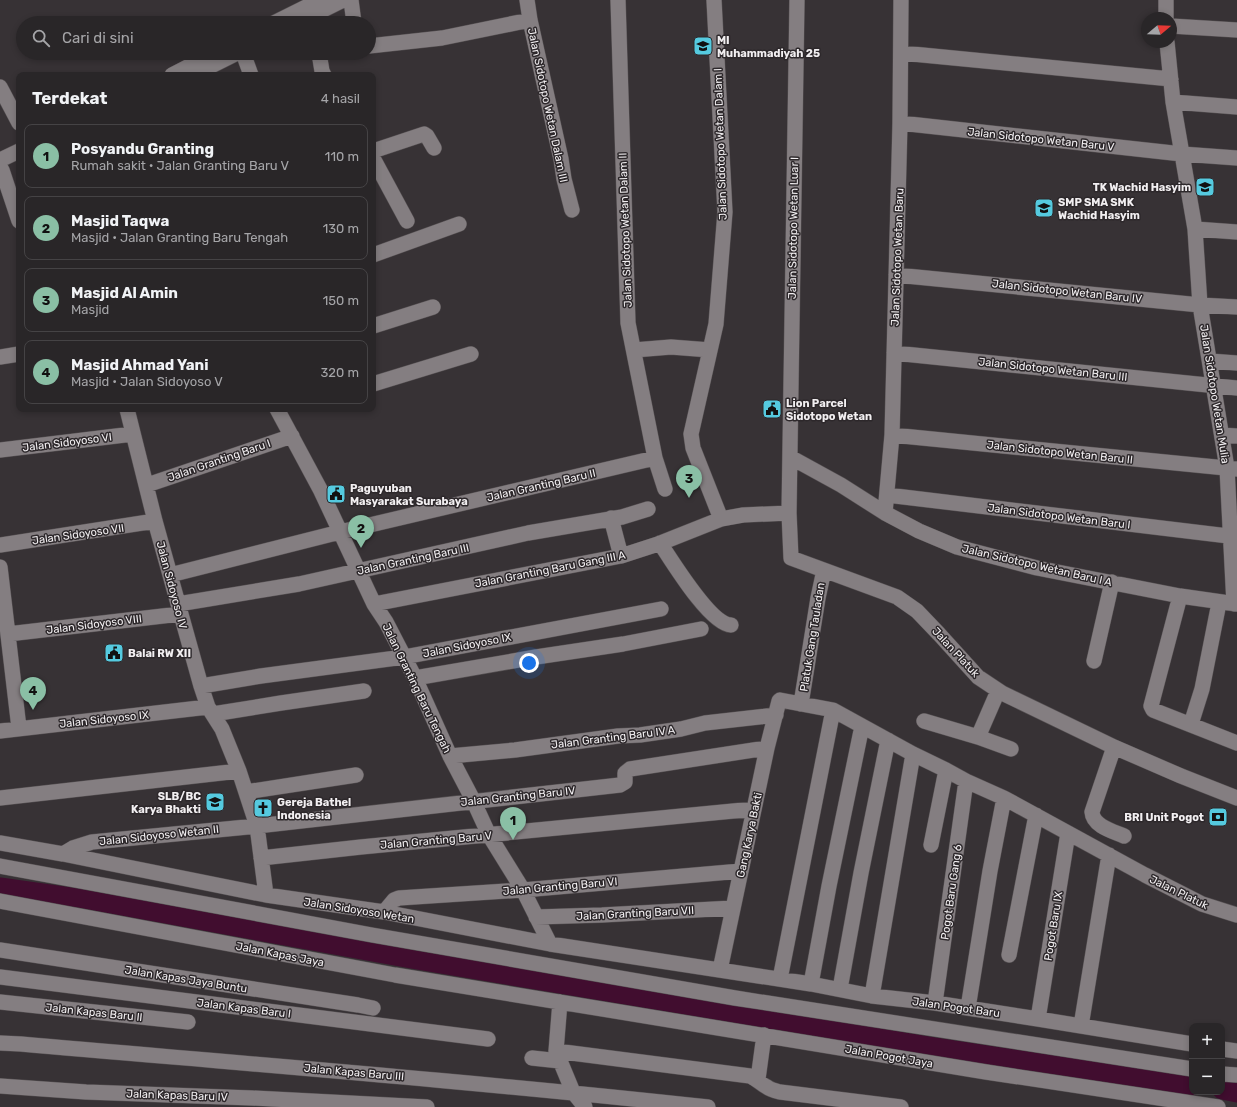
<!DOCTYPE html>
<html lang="id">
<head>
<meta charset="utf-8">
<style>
	:root { --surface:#292628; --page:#312e30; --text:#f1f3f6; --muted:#a5a5a8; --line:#454345; --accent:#8abfa5 }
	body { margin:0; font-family:Rubik,sans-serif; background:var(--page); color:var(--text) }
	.controls { position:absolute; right:12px; bottom:12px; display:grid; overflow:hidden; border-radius:8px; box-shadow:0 2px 6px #0003 }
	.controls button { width:36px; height:36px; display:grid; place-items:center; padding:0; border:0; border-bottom:1px solid var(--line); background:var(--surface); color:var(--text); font:20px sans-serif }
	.compass { position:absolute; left:1141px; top:12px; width:36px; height:36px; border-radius:50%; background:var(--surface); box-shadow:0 2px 6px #0003; rotate:71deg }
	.you { position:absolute; left:529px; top:663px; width:14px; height:14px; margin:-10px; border:3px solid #fff; border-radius:50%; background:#1a73e8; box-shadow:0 0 0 6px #1a73e833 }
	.badge { display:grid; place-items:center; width:26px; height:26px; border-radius:50%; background:var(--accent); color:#111; font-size:13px; font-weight:700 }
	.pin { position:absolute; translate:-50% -33px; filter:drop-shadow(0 1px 2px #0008) }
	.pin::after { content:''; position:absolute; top:21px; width:14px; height:12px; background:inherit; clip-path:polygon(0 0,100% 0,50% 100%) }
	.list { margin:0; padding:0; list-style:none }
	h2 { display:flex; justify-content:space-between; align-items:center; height:52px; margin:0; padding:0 16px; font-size:17px }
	h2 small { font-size:13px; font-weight:400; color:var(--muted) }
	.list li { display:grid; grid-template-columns:26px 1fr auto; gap:12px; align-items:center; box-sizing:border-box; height:64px; margin:0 8px 8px; padding:0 8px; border:1px solid var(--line); border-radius:8px }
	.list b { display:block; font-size:15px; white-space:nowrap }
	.list p { margin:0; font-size:13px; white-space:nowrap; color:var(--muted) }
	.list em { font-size:13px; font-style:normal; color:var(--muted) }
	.icon { flex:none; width:22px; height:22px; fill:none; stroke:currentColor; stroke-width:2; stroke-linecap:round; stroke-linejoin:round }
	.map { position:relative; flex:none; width:1237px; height:1107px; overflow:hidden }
	.search { position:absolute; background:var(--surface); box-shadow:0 2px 6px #0003; left:16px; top:16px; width:360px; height:44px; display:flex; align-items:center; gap:10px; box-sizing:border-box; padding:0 14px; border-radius:22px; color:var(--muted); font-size:15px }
	.panel { position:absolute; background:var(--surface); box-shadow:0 2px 6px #0003; left:16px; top:72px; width:360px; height:340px; border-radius:8px }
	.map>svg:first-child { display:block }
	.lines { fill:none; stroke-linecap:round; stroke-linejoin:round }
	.river { stroke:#410d2f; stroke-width:19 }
	.minor-casing { stroke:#565153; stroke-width:16 }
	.minor { stroke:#847e81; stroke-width:15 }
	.labels { text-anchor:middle; stroke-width:3; stroke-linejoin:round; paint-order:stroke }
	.poi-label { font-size:11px; font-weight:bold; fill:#f2eff1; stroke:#2d282b; text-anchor:start }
	.street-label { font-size:11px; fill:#f2eff1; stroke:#2d282b }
</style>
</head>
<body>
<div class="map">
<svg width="1237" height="1107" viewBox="0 0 1237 1107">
	<rect width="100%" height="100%" fill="#373235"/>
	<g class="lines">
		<!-- river -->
		<path class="river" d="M 0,887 L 78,898 L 411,959 L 929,1046 L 1192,1086
			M 1222,1090 L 1237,1093"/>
		<!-- minor casing -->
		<g class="minor-casing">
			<path id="minor" d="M 351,0 L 354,23
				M 527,0 L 530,20 L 561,159 L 564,179 L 572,210
				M 618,0 L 628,323 L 655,458 L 665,489
				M 714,0 L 725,212 L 716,324 L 691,434 L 693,448 L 721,519
				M 797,0 L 789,513 L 791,558 L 897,597 L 917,611 L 939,634 L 978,677 L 1002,693 L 1114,747 L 1181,776 L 1237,798
				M 1166,0 L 1166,18
				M 274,23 L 320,0
				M 297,23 L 343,0
				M 1171,26 L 1237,30
				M 1167,42 L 1173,102 L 1195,229 L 1200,305 L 1227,468 L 1234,604
				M 369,46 L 442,38 L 530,20
				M 243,53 L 251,75
				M 319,53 L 322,71 L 324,75
				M 902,53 L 1171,79
				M 172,75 L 203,59
				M 193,75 L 237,53
				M 0,87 L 19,123
				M 1173,102 L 1237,107
				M 900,123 L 1182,154 L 1237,158
				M 373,151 L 424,134 L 427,136 L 434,148
				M 373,158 L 407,221
				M 0,160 L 19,151
				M 2,170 L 19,221
				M 1195,229 L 1237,232
				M 373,255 L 459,224
				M 896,275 L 1200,305 L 1237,307
				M 373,326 L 433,307
				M 634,350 L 671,347 L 710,350
				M 894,353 L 1237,388
				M 0,357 L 19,354
				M 1210,361 L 1237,363
				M 373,384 L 471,354
				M 127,409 L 155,521 L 201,686 L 208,707 L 222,729 L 239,771 L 257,826 L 266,895
				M 277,409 L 321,491 L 374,604 L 386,622 L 415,678 L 450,756 L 473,800 L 489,835 L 523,890 L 550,944
				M 892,435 L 1236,469
				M 1222,435 L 1237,436
				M 0,450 L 133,434
				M 790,457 L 841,485 L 885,513 L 919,531 L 957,547 L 1037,568 L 1180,596 L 1237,604
				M 147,485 L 292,436
				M 887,495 L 1237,537
				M 885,513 L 892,435 L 900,123 L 901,0
				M 611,518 L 621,556
				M 660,543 C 672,561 710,624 731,625
				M 0,545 L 155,521
				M 0,567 L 19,728
				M 170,575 L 340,532 L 655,458
				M 1180,596 L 1151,706 L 1153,710 L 1237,743
				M 178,604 L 299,584 L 528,533 L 622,517 L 648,509
				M 374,604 L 621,556 L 658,544 L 721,519 L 743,515 L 789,513
				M 8,634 L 180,614
				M 1094,661 L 1112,582
				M 415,678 L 536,657 L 623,644 L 701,629
				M 201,686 L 261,676 L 404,657 L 661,609
				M 801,704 L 818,598 L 824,570
				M 213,714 L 281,703 L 364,691
				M 924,721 L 978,737 L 998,691
				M 1191,724 L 1202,689 L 1219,603
				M 0,731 L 208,707
				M 978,737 L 1011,749
				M 1114,747 L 1092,812 C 1093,826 1112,831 1124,836
				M 450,756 L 515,750 L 618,736 L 640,735 L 681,729 L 705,723 L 776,715
				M 246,792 L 356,775
				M 0,798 L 239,771
				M 0,843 L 63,854 L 266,895 L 384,912 L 550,944 L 811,984 L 872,996 L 935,1003 L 1038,1019 L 1192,1044
				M 931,845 L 946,770
				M 63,854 L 73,848 L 92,842 L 257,826 L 620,785 L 625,782 L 625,773 L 630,769 L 767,748
				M 261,858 L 361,847 L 754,809
				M 0,866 L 372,935 L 735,998 L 1192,1069
				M 0,901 L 395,975 L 986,1072 L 1218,1107
				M 384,912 L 394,900 L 399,898 L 523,890 L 741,871
				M 536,917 L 602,915 L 733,908
				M 0,950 L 358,1005 L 373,1008
				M 1009,955 L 1036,815
				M 720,970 L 767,748 L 779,701 L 780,700 L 833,710 L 913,754 L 946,770 L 966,781 L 1004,798 L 1145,875 L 1202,904 L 1237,915
				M 0,977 L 488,1039
				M 780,979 L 833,710
				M 811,984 L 829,886 L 862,726
				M 840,989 L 861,873 L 888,740
				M 872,996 L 913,754
				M 0,1002 L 188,1022
				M 560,1002 L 556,1051 L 573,1092 L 585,1107
				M 935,1003 L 966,781
				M 968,1008 L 990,871 L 1004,798
				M 1038,1019 L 1068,833
				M 1081,1026 L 1109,855
				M 0,1043 L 21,1044 C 250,1064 479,1082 708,1107
				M 1222,1049 L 1237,1051
				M 556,1051 L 750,1076 C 757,1079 761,1084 767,1087 C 771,1090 776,1091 780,1092 L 901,1107
				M 532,1058 L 560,1061
				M 1222,1074 L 1237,1075
				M 758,1079 L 764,1035
				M 0,1086 L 86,1092 L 252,1098 L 427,1107"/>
		</g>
		<!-- minor -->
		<use href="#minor" class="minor"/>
	</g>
	<!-- icons -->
	<defs>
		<g id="school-square" transform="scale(1)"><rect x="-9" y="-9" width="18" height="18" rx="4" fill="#55cadf" stroke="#2d282b"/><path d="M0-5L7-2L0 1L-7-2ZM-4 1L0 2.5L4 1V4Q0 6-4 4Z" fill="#111"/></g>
		<g id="civic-square" transform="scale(1)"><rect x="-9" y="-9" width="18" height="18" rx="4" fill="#55cadf" stroke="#2d282b"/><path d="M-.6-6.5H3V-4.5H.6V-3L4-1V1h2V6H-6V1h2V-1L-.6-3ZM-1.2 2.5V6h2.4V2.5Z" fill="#111"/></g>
		<g id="church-square" transform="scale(1)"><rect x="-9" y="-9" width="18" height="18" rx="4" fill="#55cadf" stroke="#2d282b"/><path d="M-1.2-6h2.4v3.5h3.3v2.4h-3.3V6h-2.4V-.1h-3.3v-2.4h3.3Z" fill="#111"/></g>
		<g id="bank-square" transform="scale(1)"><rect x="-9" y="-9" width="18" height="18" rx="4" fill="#55cadf" stroke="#2d282b"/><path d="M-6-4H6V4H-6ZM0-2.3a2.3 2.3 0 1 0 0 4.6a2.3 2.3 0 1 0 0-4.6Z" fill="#111"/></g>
	</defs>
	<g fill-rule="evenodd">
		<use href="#school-square" x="703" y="46"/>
		<use href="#school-square" x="1205" y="187"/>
		<use href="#school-square" x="1044" y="208"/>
		<use href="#civic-square" x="772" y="409"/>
		<use href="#civic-square" x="336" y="494"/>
		<use href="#civic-square" x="114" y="653"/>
		<use href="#school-square" x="215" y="802"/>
		<use href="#church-square" x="263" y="808"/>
		<use href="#bank-square" x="1218" y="817"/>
	</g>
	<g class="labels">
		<!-- poi labels -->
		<g class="poi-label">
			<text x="717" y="44">MI<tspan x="717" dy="13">Muhammadiyah 25</tspan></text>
			<text x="1191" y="191" text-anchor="end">TK Wachid Hasyim</text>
			<text x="1058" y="206">SMP SMA SMK<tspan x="1058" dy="13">Wachid Hasyim</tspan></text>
			<text x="786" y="407">Lion Parcel<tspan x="786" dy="13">Sidotopo Wetan</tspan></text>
			<text x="350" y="492">Paguyuban<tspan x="350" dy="13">Masyarakat Surabaya</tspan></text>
			<text x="128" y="657">Balai RW XII</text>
			<text x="201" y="800" text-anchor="end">SLB/BC<tspan x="201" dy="13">Karya Bhakti</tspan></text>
			<text x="277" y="806">Gereja Bathel<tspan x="277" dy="13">Indonesia</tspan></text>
			<text x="1204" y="821" text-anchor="end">BRI Unit Pogot</text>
		</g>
		<!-- street labels -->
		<g class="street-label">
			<text transform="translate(548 105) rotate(78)" y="4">Jalan Sidotopo Wetan Dalam III</text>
			<text transform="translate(1041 139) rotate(6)" y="4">Jalan Sidotopo Wetan Baru V</text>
			<text transform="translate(720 144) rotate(-92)" y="4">Jalan Sidotopo Wetan Dalam I</text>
			<text transform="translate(793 228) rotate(-89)" y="4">Jalan Sidotopo Wetan Luar I</text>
			<text transform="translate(625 230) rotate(-92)" y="4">Jalan Sidotopo Wetan Dalam II</text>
			<text transform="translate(897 257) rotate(-88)" y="4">Jalan Sidotopo Wetan Baru</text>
			<text transform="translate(1067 291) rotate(6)" y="4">Jalan Sidotopo Wetan Baru IV</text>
			<text transform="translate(1053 369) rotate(6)" y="4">Jalan Sidotopo Wetan Baru III</text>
			<text transform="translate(1215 394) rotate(81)" y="4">Jalan Sidotopo Wetan Mulia</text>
			<text transform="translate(67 442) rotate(-7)" y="4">Jalan Sidoyoso VI</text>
			<text transform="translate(1060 452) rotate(6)" y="4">Jalan Sidotopo Wetan Baru II</text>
			<text transform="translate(219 460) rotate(-19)" y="4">Jalan Granting Baru I</text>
			<text transform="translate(541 485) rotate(-13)" y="4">Jalan Granting Baru II</text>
			<text transform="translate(1059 516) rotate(7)" y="4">Jalan Sidotopo Wetan Baru I</text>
			<text transform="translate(78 534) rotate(-8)" y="4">Jalan Sidoyoso VII</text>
			<text transform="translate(413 559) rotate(-12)" y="4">Jalan Granting Baru III</text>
			<text transform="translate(1037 565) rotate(13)" y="4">Jalan Sidotopo Wetan Baru I A</text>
			<text transform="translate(550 569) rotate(-11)" y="4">Jalan Granting Baru Gang III A</text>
			<text transform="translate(172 585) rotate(75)" y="4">Jalan Sidoyoso IV</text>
			<text transform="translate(94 624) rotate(-7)" y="4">Jalan Sidoyoso VIII</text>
			<text transform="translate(812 637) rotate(-81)" y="4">Platuk Gang Tauladan</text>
			<text transform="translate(467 645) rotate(-11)" y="4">Jalan Sidoyoso IX</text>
			<text transform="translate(956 652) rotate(47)" y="4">Jalan Platuk</text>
			<text transform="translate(417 688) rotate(64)" y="4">Jalan Granting Baru Tengah</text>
			<text transform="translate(104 719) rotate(-6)" y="4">Jalan Sidoyoso IX</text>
			<text transform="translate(613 737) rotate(-7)" y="4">Jalan Granting Baru IV A</text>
			<text transform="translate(518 796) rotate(-6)" y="4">Jalan Granting Baru IV</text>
			<text transform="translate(159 835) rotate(-6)" y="4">Jalan Sidoyoso Wetan II</text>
			<text transform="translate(749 835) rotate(-78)" y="4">Gang Karya Bakti</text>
			<text transform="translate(436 840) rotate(-5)" y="4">Jalan Granting Baru V</text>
			<text transform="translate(560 886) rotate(-5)" y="4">Jalan Granting Baru VI</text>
			<text transform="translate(951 892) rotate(-82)" y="4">Pogot Baru Gang 6</text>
			<text transform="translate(1179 892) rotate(26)" y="4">Jalan Platuk</text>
			<text transform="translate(359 910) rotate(9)" y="4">Jalan Sidoyoso Wetan</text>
			<text transform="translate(635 913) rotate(-3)" y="4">Jalan Granting Baru VII</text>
			<text transform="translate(1053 926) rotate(-81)" y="4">Pogot Baru IX</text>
			<text transform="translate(280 954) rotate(11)" y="4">Jalan Kapas Jaya</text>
			<text transform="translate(186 979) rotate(9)" y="4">Jalan Kapas Jaya Buntu</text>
			<text transform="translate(956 1007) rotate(8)" y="4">Jalan Pogot Baru</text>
			<text transform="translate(244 1008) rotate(7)" y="4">Jalan Kapas Baru I</text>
			<text transform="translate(94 1012) rotate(6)" y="4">Jalan Kapas Baru II</text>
			<text transform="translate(889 1056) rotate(10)" y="4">Jalan Pogot Jaya</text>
			<text transform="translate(354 1072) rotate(5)" y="4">Jalan Kapas Baru III</text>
			<text transform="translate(177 1095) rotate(2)" y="4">Jalan Kapas Baru IV</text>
		</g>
	</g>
</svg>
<div class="controls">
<button>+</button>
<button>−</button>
</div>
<svg class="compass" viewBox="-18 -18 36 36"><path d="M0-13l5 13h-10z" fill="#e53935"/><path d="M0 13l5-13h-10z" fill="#a5a5a8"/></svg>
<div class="you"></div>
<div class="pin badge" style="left:513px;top:840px">1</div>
<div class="pin badge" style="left:361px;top:548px">2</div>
<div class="pin badge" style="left:689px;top:498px">3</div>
<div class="pin badge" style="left:33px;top:710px">4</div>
<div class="search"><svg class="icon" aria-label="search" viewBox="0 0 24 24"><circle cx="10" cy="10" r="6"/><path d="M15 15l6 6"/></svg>Cari di sini</div>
<section class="panel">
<h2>Terdekat<small>4 hasil</small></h2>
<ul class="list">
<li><span class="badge">1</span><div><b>Posyandu Granting</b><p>Rumah sakit · Jalan Granting Baru V</p></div><em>110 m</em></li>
<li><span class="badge">2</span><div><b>Masjid Taqwa</b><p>Masjid · Jalan Granting Baru Tengah</p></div><em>130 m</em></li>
<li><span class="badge">3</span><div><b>Masjid Al Amin</b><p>Masjid</p></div><em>150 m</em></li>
<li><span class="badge">4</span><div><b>Masjid Ahmad Yani</b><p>Masjid · Jalan Sidoyoso V</p></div><em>320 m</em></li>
</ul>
</section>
</div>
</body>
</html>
